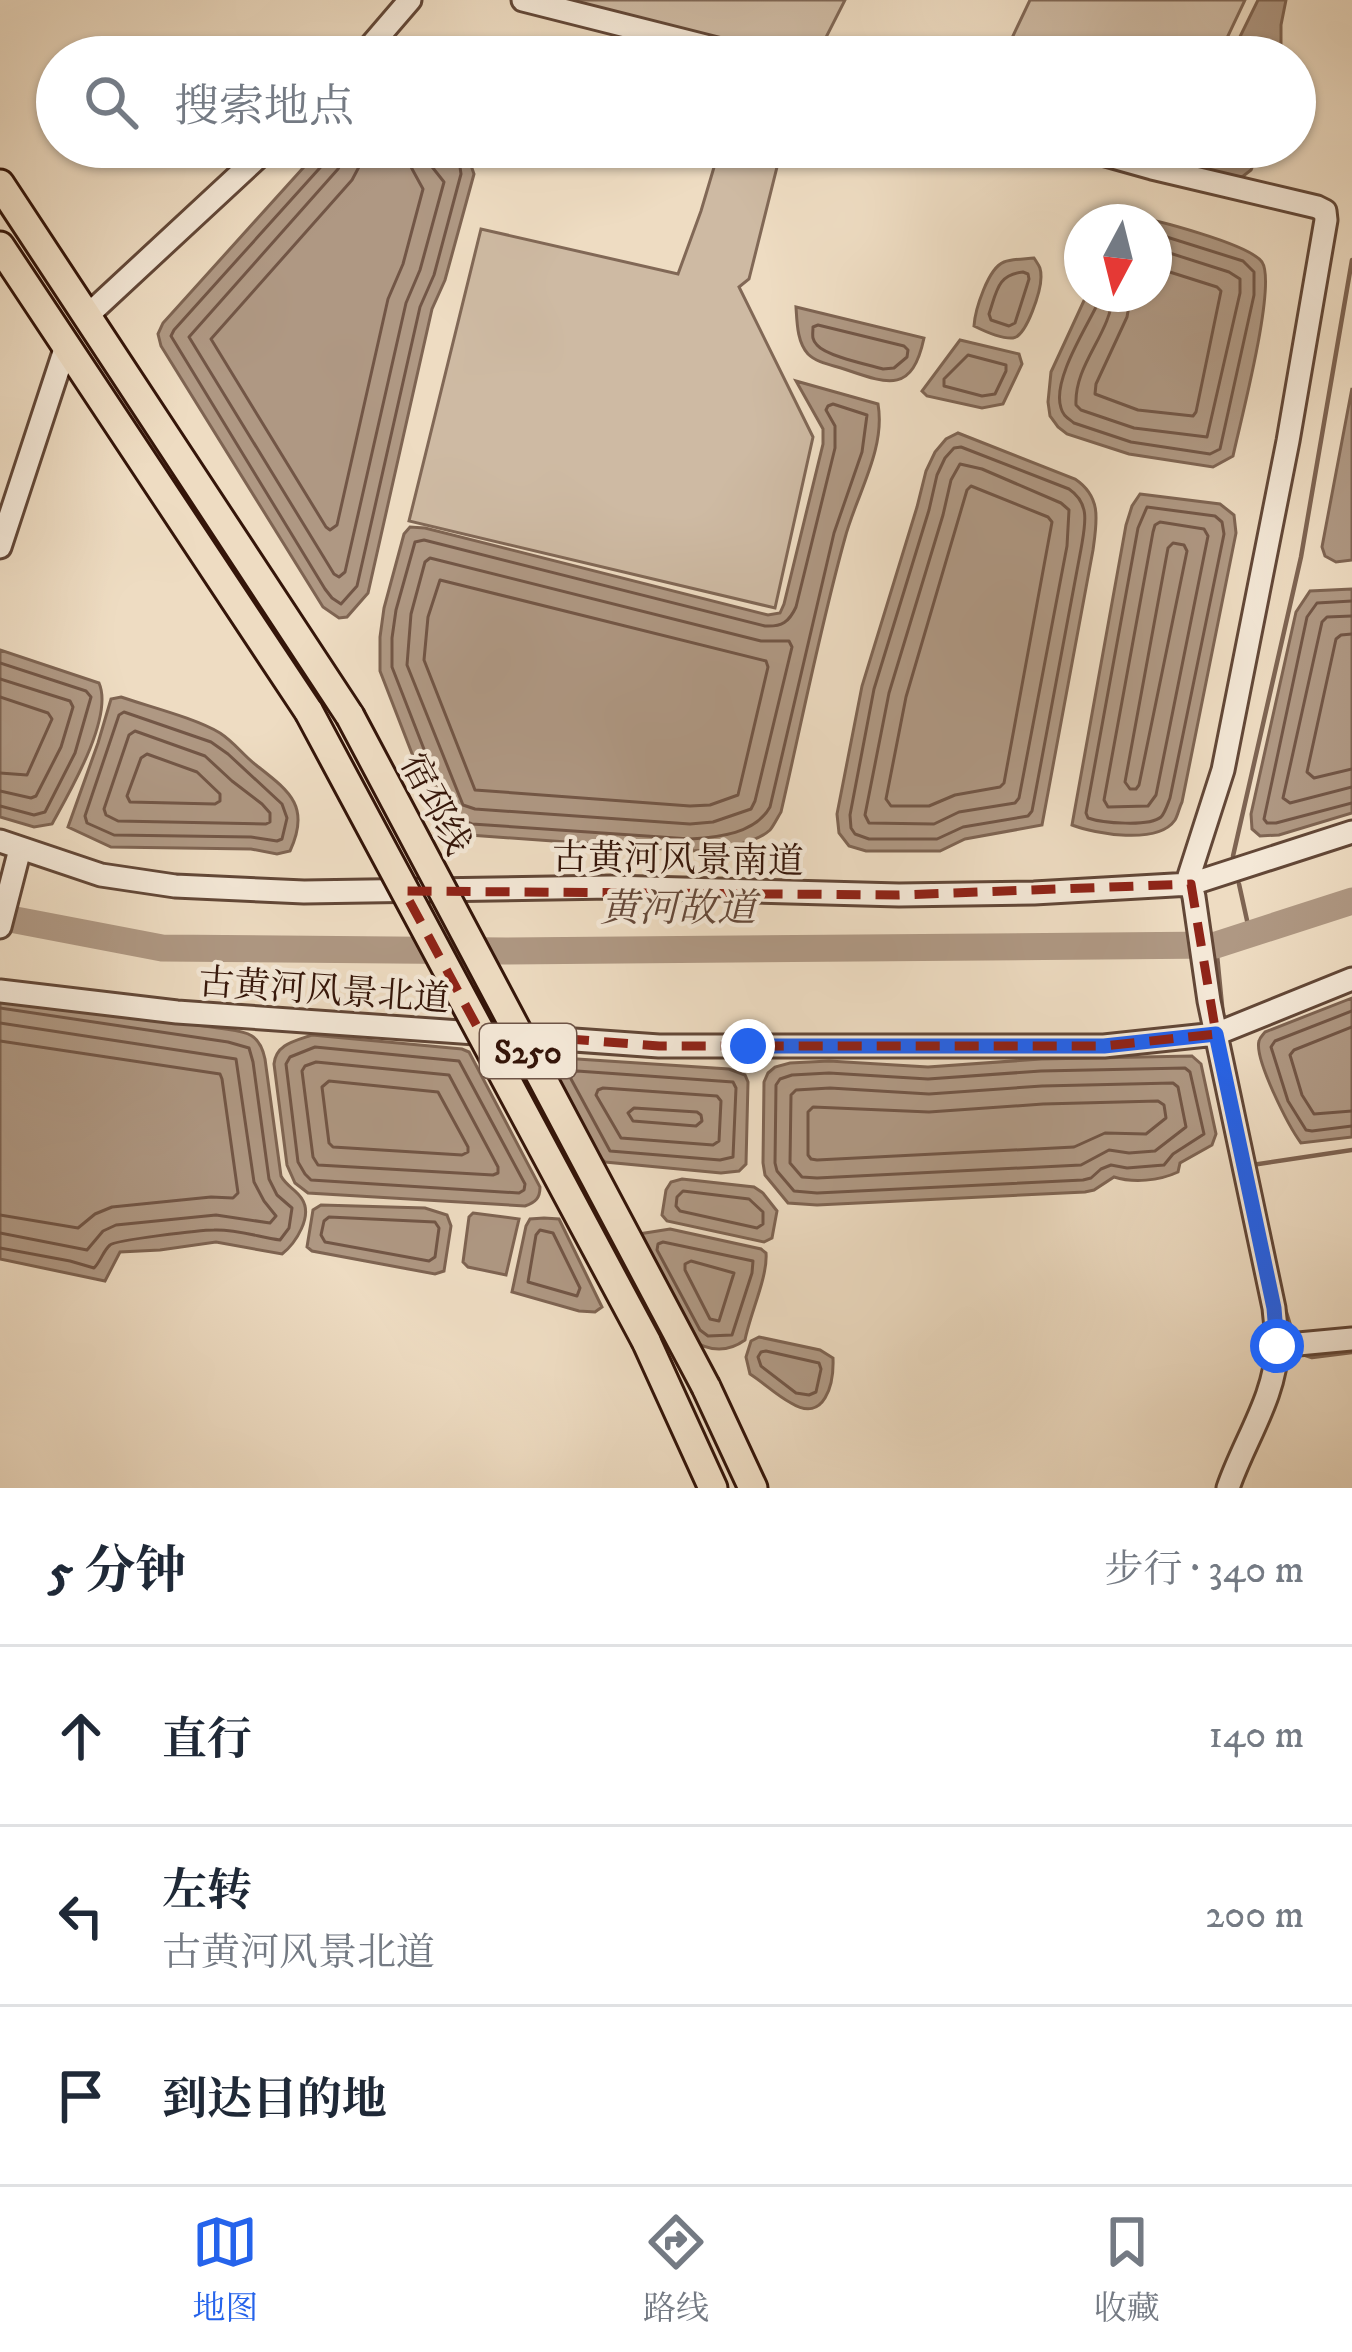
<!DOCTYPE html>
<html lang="zh">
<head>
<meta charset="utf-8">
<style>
	:root { --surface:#fff; --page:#f2f2f3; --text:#1f2937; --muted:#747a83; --line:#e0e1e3; --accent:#2563eb }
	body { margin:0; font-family:"IM FELL DW Pica","Noto Serif SC",serif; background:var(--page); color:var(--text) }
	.compass { position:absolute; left:1064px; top:204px; width:108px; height:108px; border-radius:50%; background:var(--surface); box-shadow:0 3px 9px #0004; rotate:187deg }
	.stop { position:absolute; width:36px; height:36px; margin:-27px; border:9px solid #2563eb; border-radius:50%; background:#fff }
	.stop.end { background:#2563eb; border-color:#fff; box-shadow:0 3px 12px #0008 }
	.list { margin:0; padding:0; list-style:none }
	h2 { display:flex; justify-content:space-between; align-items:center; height:156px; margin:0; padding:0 48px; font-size:51px }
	h2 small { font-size:39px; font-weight:400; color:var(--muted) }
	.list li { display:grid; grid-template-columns:78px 1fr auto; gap:36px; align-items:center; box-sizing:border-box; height:180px; padding:0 48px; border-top:3px solid var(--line) }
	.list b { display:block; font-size:45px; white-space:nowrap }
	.list p { margin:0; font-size:39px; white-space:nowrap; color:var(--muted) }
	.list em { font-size:39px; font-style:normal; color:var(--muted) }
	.icon { flex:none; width:66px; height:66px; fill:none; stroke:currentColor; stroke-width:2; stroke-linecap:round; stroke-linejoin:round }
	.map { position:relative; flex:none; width:1352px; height:1488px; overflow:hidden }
	.search { position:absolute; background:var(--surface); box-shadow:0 3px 9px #0004; left:36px; right:36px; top:36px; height:132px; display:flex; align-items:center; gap:30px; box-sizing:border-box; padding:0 42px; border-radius:66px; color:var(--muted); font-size:45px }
	.sheet { height:696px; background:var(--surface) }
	nav { display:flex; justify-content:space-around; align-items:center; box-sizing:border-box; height:168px; border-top:3px solid var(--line); background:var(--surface); font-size:33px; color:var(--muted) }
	nav a { display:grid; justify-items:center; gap:6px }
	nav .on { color:var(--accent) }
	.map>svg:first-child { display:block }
	.green { fill:#cebaa3; stroke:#816856; stroke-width:3 }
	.water { fill:#af9883; stroke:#7e6452; stroke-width:3 }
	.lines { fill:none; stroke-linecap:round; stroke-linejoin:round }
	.shore { stroke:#725646; stroke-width:3 }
	.stream { stroke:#7e6452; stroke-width:4.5 }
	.river { stroke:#af9883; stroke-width:27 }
	.minor-casing { stroke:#624737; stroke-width:27 }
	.major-casing { stroke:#341509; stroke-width:33 }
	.minor { stroke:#f4e8d7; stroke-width:21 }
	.major { stroke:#eedcc2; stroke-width:27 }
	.major-bridge-casing { stroke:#341509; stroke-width:33; stroke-linecap:butt }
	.major-bridge { stroke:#eedcc2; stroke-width:27 }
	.route { stroke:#2563eb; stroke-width:15 }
	.marked { fill:none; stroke:#8f2418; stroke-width:9; stroke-dasharray:24 15; stroke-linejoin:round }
	.labels { text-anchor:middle; stroke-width:9; stroke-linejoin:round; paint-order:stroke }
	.shield { fill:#f4e8d7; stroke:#6e5447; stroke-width:3 }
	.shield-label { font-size:33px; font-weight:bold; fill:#341509 }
	.street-label { font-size:36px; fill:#341509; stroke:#f4e8d7 }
	.water-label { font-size:39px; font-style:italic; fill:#65493a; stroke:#f4e8d7 }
</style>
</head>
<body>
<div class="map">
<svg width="1352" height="1488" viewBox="0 0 1352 1488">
	<rect width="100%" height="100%" fill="#eedcc2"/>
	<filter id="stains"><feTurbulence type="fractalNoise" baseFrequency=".00167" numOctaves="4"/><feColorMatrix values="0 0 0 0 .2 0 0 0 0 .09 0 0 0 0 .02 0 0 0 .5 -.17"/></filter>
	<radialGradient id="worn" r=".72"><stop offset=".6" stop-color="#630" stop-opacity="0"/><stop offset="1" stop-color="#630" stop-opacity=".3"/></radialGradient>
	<!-- green -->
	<path class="green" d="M 559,0 L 845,0 L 816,57 L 778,57 Z
		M 1030,0 L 1245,0 L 1218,57 L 1120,57 L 1087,43 L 1079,57 L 1003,57 Z
		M 720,147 L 782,147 L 749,279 L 739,287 L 813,437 L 775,608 L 409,521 L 481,229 L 678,274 L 701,211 Z"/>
	<!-- water -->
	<path class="water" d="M 1258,0 L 1286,0 L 1281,25 L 1281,57 L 1230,57 Z
		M 322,147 L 435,147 L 468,157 L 474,174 L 445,280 L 432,309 L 368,593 L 347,617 L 339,618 L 323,607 L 161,346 L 158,334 L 163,323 Z
		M 1126,147 L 1260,147 L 1251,170 L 1242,177 L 1210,174 L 1127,152 Z
		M 1130,216 C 1154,219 1249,244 1262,262 C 1277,284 1240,423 1233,456 L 1213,467 L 1129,454 L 1067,434 L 1058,427 L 1050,416 L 1048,402 L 1051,372 L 1087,294 L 1154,294 L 1154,222 L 1112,222 L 1117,217 Z
		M 1034,258 C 1039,266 1041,267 1041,277 C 1041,290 1027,336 1013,338 C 1001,339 984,331 974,326 C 975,310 988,268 1004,262 C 1012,259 1025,259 1034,258 Z
		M 796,307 L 924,338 C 912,394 888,384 844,369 C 832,365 817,363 808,354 C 797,342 797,322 796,307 Z
		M 960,340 L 1019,354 L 1022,364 L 1003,404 L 982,408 L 927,396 L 922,391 Z
		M 796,381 L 878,404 C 886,449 856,496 845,538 C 820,628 802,721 781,812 C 779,815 773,827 770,830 C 754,845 712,850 691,851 L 469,835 L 449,829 L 437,818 L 380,671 L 380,637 L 384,608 L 404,534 L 410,527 L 425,528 L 768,615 L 780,613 L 784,604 L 823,444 L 823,429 Z
		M 1352,388 L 1352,560 L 1336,562 L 1325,556 L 1322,547 Z
		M 958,433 L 1075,479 C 1102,497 1097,521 1093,550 L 1042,825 L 965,839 L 940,851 L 866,851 L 849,846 L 839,833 L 837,814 L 862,686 L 917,507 L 926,471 L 935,452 L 946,439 Z
		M 1140,494 L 1220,504 L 1234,515 L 1236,533 L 1182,802 C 1179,808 1178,815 1175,820 C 1158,845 1095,834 1072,825 L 1126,525 L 1132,506 Z
		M 1352,589 L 1352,813 L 1279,835 L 1260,836 L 1252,829 L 1251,814 L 1296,612 L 1310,591 Z
		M 0,650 L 99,683 C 114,717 69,793 52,824 L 34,827 L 0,817 Z
		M 121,697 C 150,707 195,718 220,733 C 234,742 243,755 256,765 C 289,791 311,806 290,851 L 277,854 L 251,849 L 111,847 L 68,827 L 98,743 L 111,699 Z
		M 0,996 L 218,1028 C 243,1032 259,1030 265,1059 L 281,1176 C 287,1187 296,1189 302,1199 C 313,1216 296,1243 282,1254 L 216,1242 L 160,1250 L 120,1252 L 105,1281 L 0,1259 Z
		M 1352,998 L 1352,1137 L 1301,1143 C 1289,1127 1254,1059 1259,1041 C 1260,1037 1263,1035 1265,1032 Z
		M 312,1035 L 462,1049 L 469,1052 L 540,1187 C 540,1198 536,1202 525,1206 L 308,1193 L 295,1183 L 287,1165 L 274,1064 C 276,1044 295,1041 312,1035 Z
		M 1192,1056 L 1201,1064 L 1216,1134 L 1212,1145 L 1180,1163 L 1178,1172 C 1159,1181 1133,1183 1114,1177 L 1094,1190 L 1085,1192 L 817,1205 L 788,1203 L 765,1175 L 763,1163 L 764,1082 L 768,1073 L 775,1067 L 790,1063 L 829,1061 L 928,1067 L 1041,1059 Z
		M 562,1058 L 729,1069 L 745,1075 L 748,1082 L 746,1164 L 739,1171 L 721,1173 L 605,1162 L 598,1156 L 552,1069 L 551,1060 Z
		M 682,1179 L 754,1187 L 763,1193 L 777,1211 L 772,1238 L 764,1242 L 667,1221 L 662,1215 L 666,1190 L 671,1182 Z
		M 321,1205 L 425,1208 L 447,1215 L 451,1226 L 444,1271 L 435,1274 L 312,1251 L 307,1247 L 313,1210 Z
		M 473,1213 L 519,1219 L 506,1275 L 468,1267 L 463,1262 L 469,1217 Z
		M 544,1218 L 559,1219 L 602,1307 L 595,1312 L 579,1311 L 512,1292 L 526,1226 L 530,1219 Z
		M 670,1229 L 761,1249 L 766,1253 C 768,1276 750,1314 745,1340 C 727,1353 708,1351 690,1339 L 639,1234 Z
		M 759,1337 L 820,1350 L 833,1358 C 834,1383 825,1424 791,1403 C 776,1395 764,1383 750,1374 L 746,1357 L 751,1341 Z"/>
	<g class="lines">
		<!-- shore -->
		<path class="shore" d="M 330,147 L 327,160 L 174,330 L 171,336 L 325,589 L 332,598 L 341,604 L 357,586 L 420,307 L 434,275 L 461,174 L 460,167 L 444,159 L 441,147
			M 345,147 L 344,158 L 338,169 L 189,337 L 334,574 L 339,577 L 345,572 L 406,303 L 420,270 L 444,182 L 429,163 L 426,147
			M 363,147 L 361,163 L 352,180 L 211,339 L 326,527 L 330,530 L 337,525 L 388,299 L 403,264 L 423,189 L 411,167 L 408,147
			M 1023,272 L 1028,274 L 1029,279 L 1015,323 L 1009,326 L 991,320 L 989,314 C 997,291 997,275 1023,272 Z
			M 1098,294 L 1097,305 C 1085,330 1052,381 1061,408 C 1063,416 1068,418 1074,423 L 1131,442 L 1210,454 L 1220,449 L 1254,295 L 1254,272 L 1243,261 L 1154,233
			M 1113,294 C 1111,334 1074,364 1076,405 L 1081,410 L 1134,428 L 1207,437 L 1240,293 L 1240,279 L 1229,272 L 1154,248
			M 1131,294 L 1127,317 L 1096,384 L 1095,394 L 1138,410 L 1193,416 L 1196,412 L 1221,291 L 1217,287 L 1154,267
			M 818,325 L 904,346 L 908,350 L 907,357 L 894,368 L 883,369 C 869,365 826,356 817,345 C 811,339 813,334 813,327 Z
			M 968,355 L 1006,365 L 1006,371 L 995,394 L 982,396 L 944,386 L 944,379 Z
			M 833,404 L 867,415 L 862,452 L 834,533 L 770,807 C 755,834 719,837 690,839 L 472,824 L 456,818 L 448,811 L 392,667 L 392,638 L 396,610 L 415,542 L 424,540 L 765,626 C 782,627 789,622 796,607 L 835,448 L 835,426 L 826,410 L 828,406 Z
			M 961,447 L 1069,489 C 1091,504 1085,525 1081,549 L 1032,811 L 1028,816 L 963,827 L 937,839 L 869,839 L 855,834 L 851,828 L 850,815 L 874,689 L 929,510 L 937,475 L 945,458 L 954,448 Z
			M 960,464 L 982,469 L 1061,503 L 1069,510 L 1067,546 L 1019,798 L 1015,803 L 959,812 L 934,824 L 869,823 L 865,815 L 889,693 L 943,515 L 951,480 Z
			M 971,486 L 1048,517 L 1052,522 L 1004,783 L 1000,787 L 955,795 L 929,806 L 891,806 L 886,799 L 906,697 L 967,490 Z
			M 1147,507 L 1215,516 L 1222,522 L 1224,534 L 1170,798 C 1168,803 1165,813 1161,817 C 1149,827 1102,823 1088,818 L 1086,813 L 1138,528 Z
			M 1160,522 L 1204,529 L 1208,536 L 1156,795 L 1148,806 L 1108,807 L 1104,800 L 1153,532 L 1155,525 Z
			M 1173,543 L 1184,545 L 1187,551 L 1139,785 L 1136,789 L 1130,789 L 1125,782 L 1168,548 Z
			M 430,558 L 761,641 L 789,641 L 792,647 L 755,801 L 751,809 L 713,822 L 690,824 L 475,809 L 463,805 L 407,665 L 411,614 L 425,562 Z
			M 440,580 L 766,661 L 768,667 L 738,795 L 710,805 L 690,806 L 475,790 L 424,660 L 428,617 Z
			M 1352,601 L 1317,603 L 1307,617 L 1264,819 L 1267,823 L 1276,823 L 1352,803
			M 1352,616 L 1327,617 L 1322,622 L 1283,798 L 1290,803 L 1352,787
			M 1352,634 L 1341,635 L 1336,639 L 1307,772 L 1314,778 L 1352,769
			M 0,663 L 86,691 L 91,697 L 75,753 L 45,812 L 34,815 L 0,806
			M 0,679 L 70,701 L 73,707 L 61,747 L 36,796 L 31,798 L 0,791
			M 0,697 L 48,713 L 52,719 L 27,775 L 0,773
			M 124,712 L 211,742 L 228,754 L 282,804 L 287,818 L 282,839 L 277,841 L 251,837 L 114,835 L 87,823 L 85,816 L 119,715 Z
			M 135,731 L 205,756 L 232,781 L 262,804 L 270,813 L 270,822 L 266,824 L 118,821 L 106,815 L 104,809 L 129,735 Z
			M 147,754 L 197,772 L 220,794 L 220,801 L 215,804 L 130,802 L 127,796 L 141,758 Z
			M 0,1008 L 228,1042 L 249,1048 L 253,1062 L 269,1179 L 277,1195 L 292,1208 L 289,1228 L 280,1240 C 259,1237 235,1229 214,1230 C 201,1230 115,1240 110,1245 C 103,1251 101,1261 94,1268 L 70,1261 L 0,1248
			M 1352,1011 L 1275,1041 L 1271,1047 L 1288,1101 L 1306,1130 L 1312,1131 L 1352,1126
			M 0,1023 L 236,1059 L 254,1182 L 264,1201 L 276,1216 L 270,1223 L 216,1215 L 116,1225 L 103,1231 L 87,1250 L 0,1233
			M 1352,1027 L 1294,1050 L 1290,1055 L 1302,1095 L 1314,1114 L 1352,1111
			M 0,1041 L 220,1074 L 222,1079 L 238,1193 L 233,1198 L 211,1197 L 112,1207 L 95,1214 L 78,1228 L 0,1215
			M 315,1047 L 459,1061 L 525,1184 L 524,1190 L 519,1193 L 311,1180 L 305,1174 L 298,1162 L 286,1064 L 290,1057 Z
			M 316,1062 L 449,1075 L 498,1167 L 498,1173 L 493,1175 L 318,1165 L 313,1157 L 302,1071 L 305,1066 Z
			M 1185,1068 L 1190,1072 L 1204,1134 L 1173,1154 L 1164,1165 L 1127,1168 L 1111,1165 L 1101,1169 L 1091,1178 L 1083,1180 L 817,1193 L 794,1191 L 777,1171 L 775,1163 L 776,1085 L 780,1079 L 792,1075 L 829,1073 L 928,1079 L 1041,1071 Z
			M 577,1071 L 733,1082 L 736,1088 L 733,1157 L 720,1160 L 610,1151 L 571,1079 L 571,1074 Z
			M 329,1081 L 438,1092 L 468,1147 L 468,1152 L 462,1155 L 333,1147 L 329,1143 L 322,1087 Z
			M 1173,1083 L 1178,1087 L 1186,1127 L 1155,1151 L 1129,1153 L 1109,1150 L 1081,1165 L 817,1178 L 802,1177 L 790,1163 L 791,1095 L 796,1090 L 830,1088 L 929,1094 L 1042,1086 Z
			M 603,1088 L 717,1096 L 721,1101 L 719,1141 L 713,1145 L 621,1138 L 596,1095 L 598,1090 Z
			M 1158,1101 L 1164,1105 L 1166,1118 L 1146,1134 L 1105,1133 L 1074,1147 L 817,1160 L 811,1159 L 808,1155 L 808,1112 L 813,1107 L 929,1112 L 1043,1104 Z
			M 634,1108 L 697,1112 L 701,1115 L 702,1121 L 696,1126 L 633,1121 L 628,1113 Z
			M 683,1191 L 749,1199 L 763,1212 L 763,1224 L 757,1228 L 680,1211 L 676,1206 L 677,1197 Z
			M 329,1217 L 435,1222 L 439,1228 L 435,1257 L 429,1261 L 325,1242 L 321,1235 L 324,1221 Z
			M 540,1230 L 553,1233 L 580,1288 L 577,1296 L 528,1282 L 536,1235 Z
			M 663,1242 L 753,1261 L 752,1273 L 732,1335 L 708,1336 L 700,1330 L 657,1250 L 658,1244 Z
			M 691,1261 L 734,1273 L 719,1321 L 710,1319 L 685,1270 L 685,1264 Z
			M 766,1351 L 819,1363 L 821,1369 L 816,1392 L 809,1395 L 796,1393 L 761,1366 L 758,1357 L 761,1352 Z"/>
		<!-- stream -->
		<path class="stream" d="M 1233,856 L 1301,557 L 1352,260
			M 1239,884 L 1250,934
			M 1216,945 L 1223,1016
			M 1252,1165 L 1352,1150
			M 1283,1303 L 1292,1332
			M 1303,1354 L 1312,1357 L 1352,1352"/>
		<!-- river -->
		<path class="river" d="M 0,917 L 162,948 L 505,951 L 1216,945 L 1352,901"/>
		<!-- minor casing -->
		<g class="minor-casing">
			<path id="minor" d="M 523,0 L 749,57
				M 361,57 L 410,0
				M 1077,147 L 1152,168 L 1317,207 L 1325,211 L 1326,220 L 1288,441 L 1223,770 L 1189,876 L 1194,897 L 1209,1001 L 1274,1308 C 1275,1320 1277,1333 1277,1346 C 1276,1396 1244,1441 1228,1488
				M 87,316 L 269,147
				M 0,547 L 66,346
				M 0,841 L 101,875 L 175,886 L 304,892 L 611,887 L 899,895 L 1034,893 L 1191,884 L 1352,832
				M 0,927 L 20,849
				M 0,991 L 177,1012 L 659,1046 L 1104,1046 L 1216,1034 L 1352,979
				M 1277,1346 L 1352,1339"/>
		</g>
		<!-- major casing -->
		<g class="major-casing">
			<path id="major" d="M 0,184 L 350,716
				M 0,246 L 309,712
				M 646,1341 L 713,1488
				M 706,1387 L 753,1488"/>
		</g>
		<!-- minor -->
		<use href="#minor" class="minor"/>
		<!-- major -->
		<use href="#major" class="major"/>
		<!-- major-bridge casing -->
		<g class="major-bridge-casing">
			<path id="major-bridge" d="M 309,712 L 646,1341
				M 350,716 L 706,1387"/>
		</g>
		<!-- major-bridge -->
		<use href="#major-bridge" class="major-bridge"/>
	</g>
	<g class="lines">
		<!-- route -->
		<path class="route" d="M 748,1046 L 1104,1046 L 1216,1034 L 1274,1308 L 1277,1346"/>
	</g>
	<!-- marked area -->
	<path class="marked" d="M 1191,884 L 1216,1034 L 1104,1046 L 659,1046 L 480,1032 L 404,891 L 899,895 Z"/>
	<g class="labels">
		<!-- shield labels -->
		<rect class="shield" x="480" y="1024" width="96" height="54" rx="9"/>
		<g class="shield-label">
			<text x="528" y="1063">S250</text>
		</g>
		<!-- street labels -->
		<g class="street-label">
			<text transform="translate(437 803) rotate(62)" y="13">宿邳线</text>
			<text transform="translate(678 858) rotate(1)" y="13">古黄河风景南道</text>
			<text transform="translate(324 989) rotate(4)" y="13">古黄河风景北道</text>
		</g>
		<!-- water labels -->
		<g class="water-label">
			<text x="678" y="921">黄河故道</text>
		</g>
	</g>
	<rect width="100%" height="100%" filter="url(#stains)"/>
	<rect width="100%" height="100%" fill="url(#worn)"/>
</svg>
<svg class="compass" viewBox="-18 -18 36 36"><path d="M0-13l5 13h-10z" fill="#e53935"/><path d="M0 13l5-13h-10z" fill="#747a83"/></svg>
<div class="stop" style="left:1277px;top:1346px"></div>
<div class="stop end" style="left:748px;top:1046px"></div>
<div class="search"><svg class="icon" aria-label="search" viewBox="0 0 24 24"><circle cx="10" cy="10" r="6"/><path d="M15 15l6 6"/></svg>搜索地点</div>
</div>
<section class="sheet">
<h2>5 分钟<small>步行 · 340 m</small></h2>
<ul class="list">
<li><svg class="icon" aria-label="ahead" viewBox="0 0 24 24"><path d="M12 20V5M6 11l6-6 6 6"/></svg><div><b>直行</b></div><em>140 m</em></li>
<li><svg class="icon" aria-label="left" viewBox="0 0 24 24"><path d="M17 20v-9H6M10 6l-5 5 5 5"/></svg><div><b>左转</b><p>古黄河风景北道</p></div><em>200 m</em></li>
<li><svg class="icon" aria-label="arrive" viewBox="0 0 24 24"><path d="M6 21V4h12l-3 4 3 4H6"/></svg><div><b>到达目的地</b></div></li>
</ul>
</section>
<nav>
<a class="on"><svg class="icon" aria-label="map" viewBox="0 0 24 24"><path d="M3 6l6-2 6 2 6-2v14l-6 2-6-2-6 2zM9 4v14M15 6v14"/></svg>地图</a>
<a><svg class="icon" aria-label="directions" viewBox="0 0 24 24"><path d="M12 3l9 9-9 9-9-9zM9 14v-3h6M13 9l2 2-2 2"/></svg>路线</a>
<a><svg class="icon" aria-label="saved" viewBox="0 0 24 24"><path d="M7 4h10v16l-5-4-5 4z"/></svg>收藏</a>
</nav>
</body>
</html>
